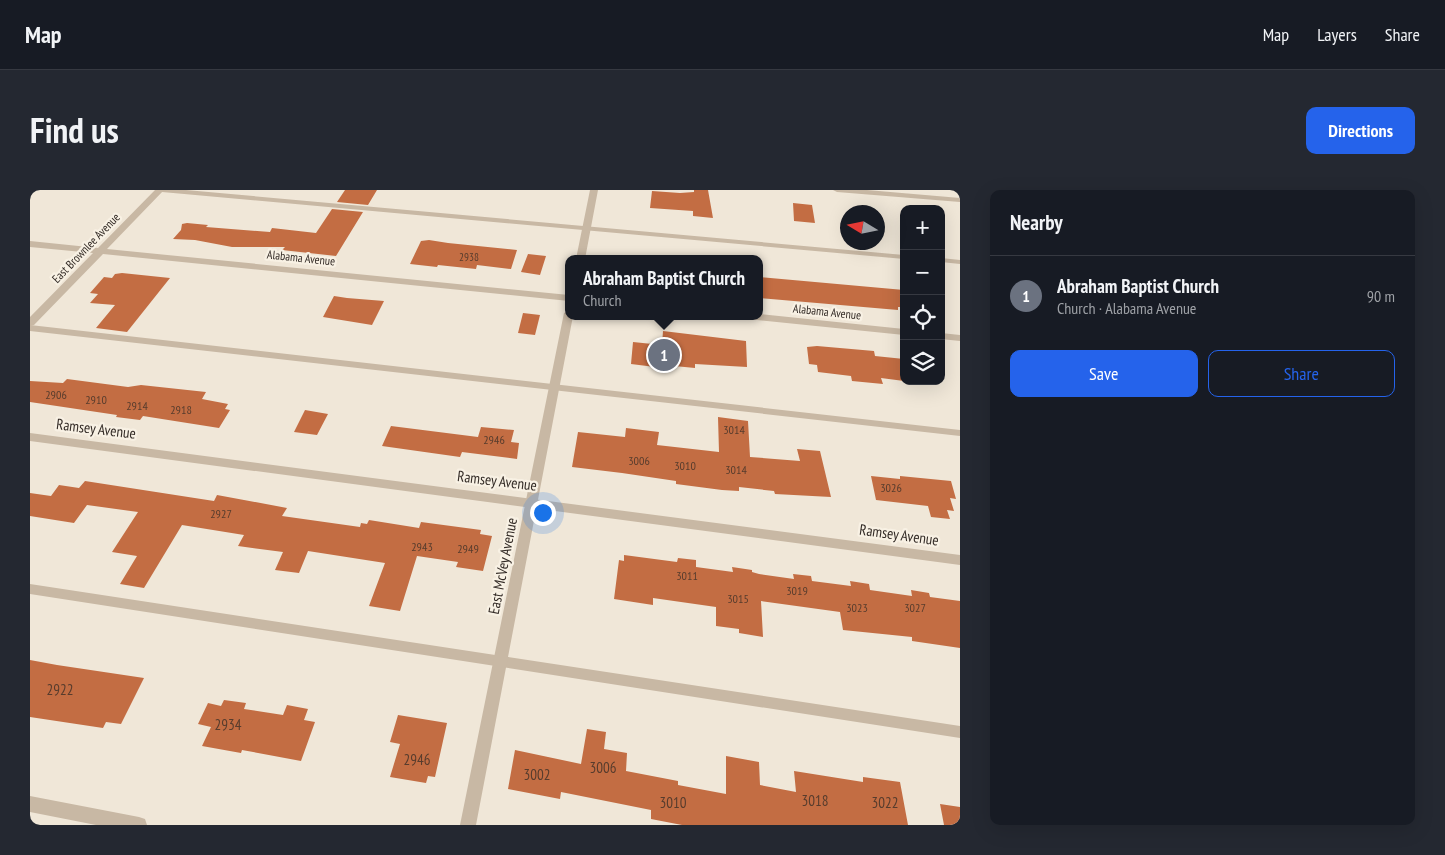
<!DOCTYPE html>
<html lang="en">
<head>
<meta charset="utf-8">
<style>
	:root { --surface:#171b24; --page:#242831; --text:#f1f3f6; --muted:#9ea1a6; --line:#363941; --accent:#2563eb }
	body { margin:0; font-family:"PT Sans Narrow",sans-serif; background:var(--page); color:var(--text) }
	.controls { position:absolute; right:15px; top:15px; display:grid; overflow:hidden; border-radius:10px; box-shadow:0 5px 20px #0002 }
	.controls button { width:45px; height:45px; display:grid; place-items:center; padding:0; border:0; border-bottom:1px solid var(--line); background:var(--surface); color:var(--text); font:25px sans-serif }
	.compass { position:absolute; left:810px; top:15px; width:45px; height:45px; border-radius:50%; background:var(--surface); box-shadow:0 5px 20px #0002; rotate:280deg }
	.you { position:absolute; left:512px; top:322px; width:18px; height:18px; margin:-12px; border:4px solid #fff; border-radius:50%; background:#1a73e8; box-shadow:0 0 0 8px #1a73e833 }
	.badge { display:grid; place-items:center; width:32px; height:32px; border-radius:50%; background:var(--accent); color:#fff; font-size:16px; font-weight:700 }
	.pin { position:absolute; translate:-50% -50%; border:2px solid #fff; box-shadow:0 1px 5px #0006 }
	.popup { position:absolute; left:535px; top:65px; width:198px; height:65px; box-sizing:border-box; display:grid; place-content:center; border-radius:10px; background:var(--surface); filter:drop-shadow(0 1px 4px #0005); font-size:16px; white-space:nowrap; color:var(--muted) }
	.popup b { font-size:19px; color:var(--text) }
	.popup::after { content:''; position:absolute; left:50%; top:100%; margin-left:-10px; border:10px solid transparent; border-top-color:var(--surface) }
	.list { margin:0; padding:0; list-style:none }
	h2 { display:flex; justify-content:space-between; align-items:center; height:65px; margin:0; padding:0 20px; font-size:21px }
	h2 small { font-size:16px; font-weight:400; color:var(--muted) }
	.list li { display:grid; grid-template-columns:32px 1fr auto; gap:15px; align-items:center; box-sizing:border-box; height:80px; padding:0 20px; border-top:1px solid var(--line) }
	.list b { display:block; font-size:19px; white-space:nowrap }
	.list p { margin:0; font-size:16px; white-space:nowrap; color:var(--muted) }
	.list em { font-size:16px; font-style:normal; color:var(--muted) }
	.actions { display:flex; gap:10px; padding:15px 20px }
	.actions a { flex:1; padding:11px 0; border:1px solid var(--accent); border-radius:10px; text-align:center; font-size:18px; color:var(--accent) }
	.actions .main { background:var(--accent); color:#fff }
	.icon { flex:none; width:28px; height:28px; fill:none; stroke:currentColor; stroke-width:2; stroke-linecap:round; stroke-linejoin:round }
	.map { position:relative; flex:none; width:930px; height:635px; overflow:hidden; border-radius:10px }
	header { display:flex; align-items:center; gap:30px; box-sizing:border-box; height:70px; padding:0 25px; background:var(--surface); border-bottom:1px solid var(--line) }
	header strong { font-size:24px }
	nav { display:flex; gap:28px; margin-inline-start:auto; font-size:18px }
	.intro { display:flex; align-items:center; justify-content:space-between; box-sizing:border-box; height:120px; padding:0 30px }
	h1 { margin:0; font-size:35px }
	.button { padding:12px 22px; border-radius:10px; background:var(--accent); color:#fff; font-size:18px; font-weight:700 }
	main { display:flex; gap:30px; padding:0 30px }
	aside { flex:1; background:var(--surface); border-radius:10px; box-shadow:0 5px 20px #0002 }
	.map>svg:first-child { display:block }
	.building { fill:#c36d43 }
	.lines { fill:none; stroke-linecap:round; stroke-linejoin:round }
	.service { fill:#c8b8a4; fill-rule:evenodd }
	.minor { fill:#c8b8a4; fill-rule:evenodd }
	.tertiary { fill:#c8b8a4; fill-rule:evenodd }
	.labels { text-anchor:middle; stroke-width:4.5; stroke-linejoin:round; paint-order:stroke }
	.far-number-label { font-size:11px; fill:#573c2d }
	.far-street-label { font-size:12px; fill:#332b26; stroke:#f8f1e4 }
	.number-label { font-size:12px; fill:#573c2d }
	.street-label { font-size:15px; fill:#332b26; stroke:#f8f1e4 }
	.near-number-label { font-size:15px; fill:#573c2d }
</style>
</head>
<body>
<header>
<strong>Map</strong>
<nav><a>Map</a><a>Layers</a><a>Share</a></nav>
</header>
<div class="intro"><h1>Find us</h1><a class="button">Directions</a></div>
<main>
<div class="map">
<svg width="930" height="635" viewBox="0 0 930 635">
	<rect width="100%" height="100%" fill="#f0e7d8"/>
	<!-- building -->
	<path class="building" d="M 315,0 L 347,0 L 338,15 L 307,12 Z
		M 664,0 L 678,0 L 683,28 L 663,26 L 663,21 L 620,18 L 622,1 L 650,3 L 664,2 Z
		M 763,13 L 782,15 L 785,33 L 764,31 Z
		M 302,19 L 333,22 L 306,66 L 252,60 L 255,57 L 202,57 L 165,50 L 143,49 L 151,40 L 152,34 L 157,33 L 178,35 L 176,37 L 240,42 L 242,38 L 286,43 Z
		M 399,50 L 418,53 L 487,60 L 481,79 L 447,75 L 446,79 L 408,75 L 407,77 L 380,74 L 391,51 Z
		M 498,64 L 516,66 L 510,85 L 491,82 Z
		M 92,83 L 140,88 L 97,142 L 66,138 L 85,115 L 60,113 L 68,104 L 60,103 L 74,87 L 82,88 L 85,84 Z
		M 729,87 L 874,100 L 874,117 L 868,117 L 868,120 L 730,108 Z
		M 304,106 L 317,108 L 354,111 L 342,135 L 293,127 Z
		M 493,123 L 510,125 L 505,145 L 488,143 Z
		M 633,141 L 716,151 L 717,177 L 665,174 L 665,178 L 634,175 L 633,178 L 601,174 L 603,152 L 632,155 Z
		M 787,156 L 844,161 L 845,166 L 874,169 L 874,191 L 851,188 L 853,194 L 822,191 L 821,186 L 788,182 L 787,175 L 779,174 L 777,157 Z
		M 37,189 L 98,197 L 111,195 L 176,202 L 172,209 L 198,214 L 195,219 L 200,220 L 189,238 L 113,226 L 110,230 L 86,227 L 87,225 L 0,212 L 0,191 L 33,193 Z
		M 275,220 L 298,224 L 287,245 L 264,242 Z
		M 688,227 L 718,231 L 720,267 L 770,271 L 767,259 L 790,261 L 801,307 L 745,304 L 744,301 L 709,297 L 709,301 L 692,300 L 646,294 L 646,291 L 592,283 L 542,277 L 548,242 L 595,247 L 596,238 L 629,242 L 627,255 L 689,262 Z
		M 361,236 L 448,247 L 451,237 L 484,240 L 481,252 L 489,253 L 487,269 L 432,262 L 430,267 L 352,256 Z
		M 841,286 L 870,289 L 870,286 L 921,291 L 926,309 L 920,308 L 924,321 L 917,320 L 920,329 L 901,327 L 898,316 L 846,310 Z
		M 55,291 L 184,311 L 187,305 L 214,310 L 257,318 L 252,326 L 330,337 L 331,333 L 337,334 L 339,330 L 389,338 L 391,332 L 451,340 L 450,344 L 462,346 L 453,381 L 426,377 L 428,372 L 387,366 L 370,421 L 339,416 L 355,373 L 278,361 L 269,383 L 245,380 L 253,362 L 208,356 L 214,345 L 152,335 L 114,398 L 90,394 L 107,366 L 82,362 L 108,322 L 57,315 L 44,333 L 0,326 L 0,303 L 21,306 L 29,295 L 49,298 Z
		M 594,365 L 647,372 L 648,368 L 666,370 L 666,377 L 703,382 L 702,377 L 722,380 L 722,382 L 729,384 L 764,389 L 763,384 L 781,386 L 782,391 L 821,396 L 820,391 L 839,394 L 840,400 L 882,406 L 881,400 L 899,403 L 900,407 L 930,411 L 930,458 L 882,451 L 882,447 L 813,440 L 810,422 L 731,411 L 733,447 L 709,443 L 709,439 L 686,436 L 686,417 L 623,408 L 623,415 L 584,409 L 589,370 L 594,371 Z
		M 0,470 L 27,475 L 114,488 L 91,534 L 76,532 L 73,538 L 0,527 Z
		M 194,510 L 216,513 L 214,519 L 253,525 L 257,515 L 278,519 L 274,530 L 285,532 L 271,571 L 212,560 L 211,563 L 172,556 L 181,537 L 168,534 L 178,513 L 191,516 Z
		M 368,525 L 417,533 L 405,587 L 398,586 L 396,593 L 360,587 L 370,554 L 360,552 Z
		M 557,539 L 576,542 L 574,559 L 597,563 L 596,581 L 648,591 L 648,595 L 696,604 L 696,566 L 729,572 L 730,595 L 766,602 L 764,581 L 833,592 L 833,587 L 870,592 L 878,635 L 652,635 L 621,629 L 621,620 L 531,602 L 530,609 L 478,599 L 485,560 L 551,574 Z
		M 910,614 L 930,617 L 930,635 L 914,635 Z"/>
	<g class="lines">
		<!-- service -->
		<path class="service" d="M 128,0 L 156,0 L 874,65 L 874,69 L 132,2 Z
			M 911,68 L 930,70 L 930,74 L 911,72 Z
			M 0,135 L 930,240 L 930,246 L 0,141 Z
			M 0,394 L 930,536 L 930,548 L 0,404 Z"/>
		<!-- minor -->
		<path class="minor" d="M 125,0 L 134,0 L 77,59 L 539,105 L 539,111 L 73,64 L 4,135 L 0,136 L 0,127 L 63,63 L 0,57 L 0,51 L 68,58 Z
			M 803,0 L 837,0 L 930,8 L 930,12 L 807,2 Z
			M 729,124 L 874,139 L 874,145 L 718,129 L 713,126 L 729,126 Z
			M 911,143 L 930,145 L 930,151 L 911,149 Z
			M 0,243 L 930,365 L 930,375 L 0,251 Z
			M 0,606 L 109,627 L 115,629 L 117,635 L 66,635 L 0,622 Z"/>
		<!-- tertiary -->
		<path class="tertiary" d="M 560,0 L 568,0 L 555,69 L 546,69 Z
			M 539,120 L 539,126 L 543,126 L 446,635 L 430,635 L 534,123 Z"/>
	</g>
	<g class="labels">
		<!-- far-number labels -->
		<g class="far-number-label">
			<text x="439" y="71">2938</text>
		</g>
		<!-- far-street labels -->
		<g class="far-street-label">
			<text transform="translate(56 58) rotate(-46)" y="4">East Brownlee Avenue</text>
			<text transform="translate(271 68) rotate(6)" y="4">Alabama Avenue</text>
			<text transform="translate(797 122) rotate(6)" y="4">Alabama Avenue</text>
		</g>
		<!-- number labels -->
		<g class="number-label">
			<text x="26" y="209">2906</text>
			<text x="66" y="214">2910</text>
			<text x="107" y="220">2914</text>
			<text x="151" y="224">2918</text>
			<text x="704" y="244">3014</text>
			<text x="464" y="254">2946</text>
			<text x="609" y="275">3006</text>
			<text x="655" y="280">3010</text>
			<text x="706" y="284">3014</text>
			<text x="861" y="302">3026</text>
			<text x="191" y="328">2927</text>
			<text x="392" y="361">2943</text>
			<text x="438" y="363">2949</text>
			<text x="657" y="390">3011</text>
			<text x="767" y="405">3019</text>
			<text x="708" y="413">3015</text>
			<text x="827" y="422">3023</text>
			<text x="885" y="422">3027</text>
		</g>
		<!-- street labels -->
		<g class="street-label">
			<text transform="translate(66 239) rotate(7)" y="5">Ramsey Avenue</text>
			<text transform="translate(467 291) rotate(7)" y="5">Ramsey Avenue</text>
			<text transform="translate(869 345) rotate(8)" y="5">Ramsey Avenue</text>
			<text transform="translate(473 376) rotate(-79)" y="5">East McVey Avenue</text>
		</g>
		<!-- near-number labels -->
		<g class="near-number-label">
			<text x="30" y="505">2922</text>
			<text x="198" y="540">2934</text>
			<text x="387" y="575">2946</text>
			<text x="573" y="583">3006</text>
			<text x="507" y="590">3002</text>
			<text x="785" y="616">3018</text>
			<text x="643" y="618">3010</text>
			<text x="855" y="618">3022</text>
		</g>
	</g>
</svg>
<div class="controls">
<button>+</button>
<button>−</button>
<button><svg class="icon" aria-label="locate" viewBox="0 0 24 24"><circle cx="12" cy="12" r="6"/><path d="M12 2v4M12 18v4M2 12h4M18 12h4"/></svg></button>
<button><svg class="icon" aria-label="layers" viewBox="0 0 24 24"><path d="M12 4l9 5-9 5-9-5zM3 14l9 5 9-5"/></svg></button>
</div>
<svg class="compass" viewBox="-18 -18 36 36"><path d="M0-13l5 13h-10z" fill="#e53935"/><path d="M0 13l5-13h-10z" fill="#9ea1a6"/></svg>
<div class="you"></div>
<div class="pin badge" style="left:634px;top:165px;background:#6b7280">1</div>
<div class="popup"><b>Abraham Baptist Church</b>Church</div>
</div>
<aside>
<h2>Nearby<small></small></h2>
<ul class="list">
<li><span class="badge" style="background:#6b7280">1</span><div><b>Abraham Baptist Church</b><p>Church · Alabama Avenue</p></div><em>90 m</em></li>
</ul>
<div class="actions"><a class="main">Save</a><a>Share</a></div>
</aside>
</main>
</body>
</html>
